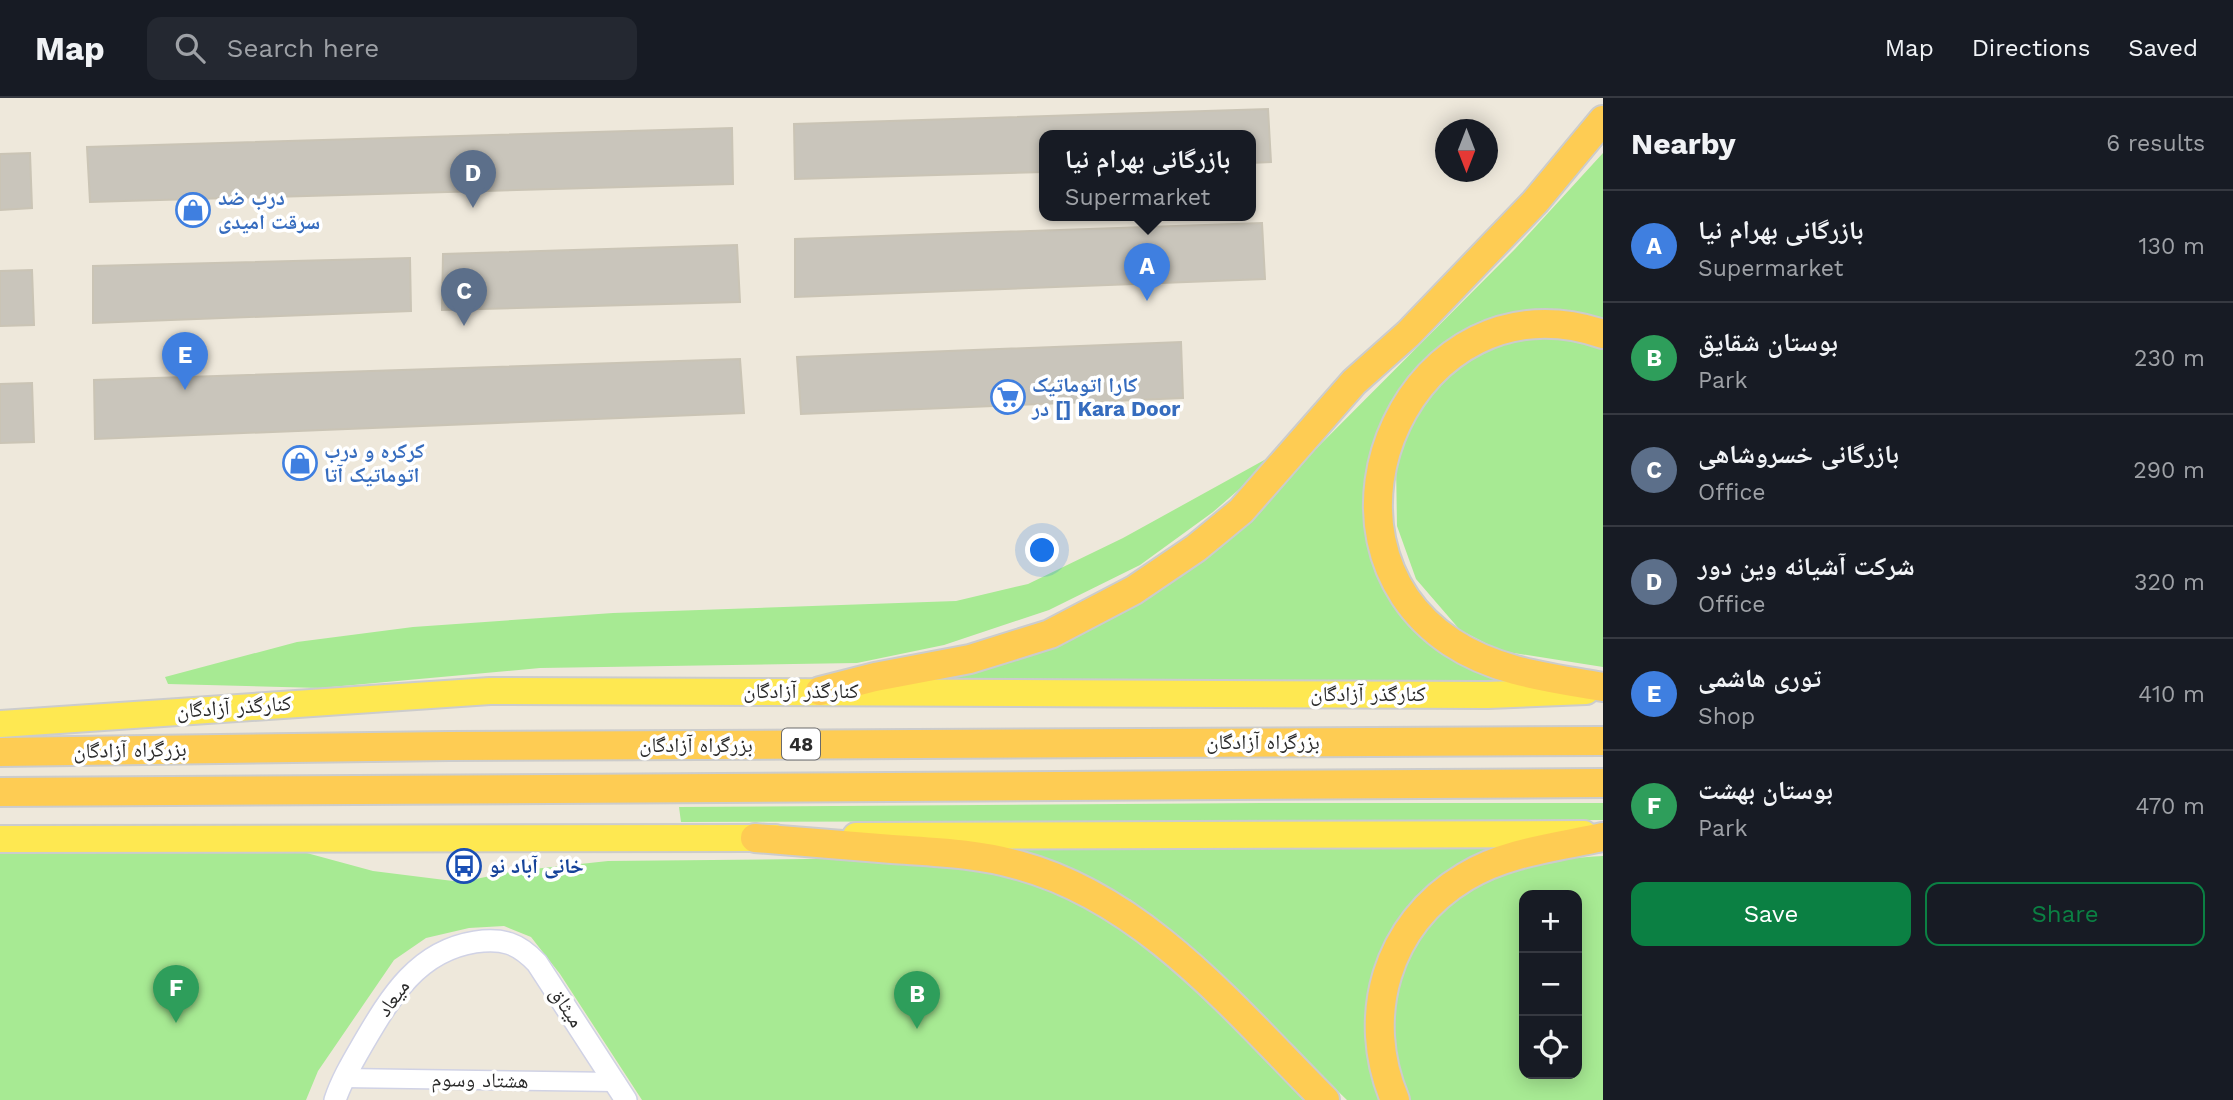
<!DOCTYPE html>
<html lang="en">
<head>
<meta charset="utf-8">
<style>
	:root { --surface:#171b24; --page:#242831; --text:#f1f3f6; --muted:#9ea1a6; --line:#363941; --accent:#0b8043 }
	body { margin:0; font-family:"Work Sans","Noto Naskh Arabic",sans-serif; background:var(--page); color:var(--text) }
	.controls { position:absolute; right:21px; bottom:21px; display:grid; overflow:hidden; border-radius:14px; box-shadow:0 4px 18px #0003 }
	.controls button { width:63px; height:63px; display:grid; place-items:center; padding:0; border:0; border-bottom:2px solid var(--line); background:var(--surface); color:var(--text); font:35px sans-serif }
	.compass { position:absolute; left:1435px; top:21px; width:63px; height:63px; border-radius:50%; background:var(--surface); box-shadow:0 4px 18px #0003; rotate:180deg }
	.you { position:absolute; left:1043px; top:453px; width:24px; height:24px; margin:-18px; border:5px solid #fff; border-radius:50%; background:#1a73e8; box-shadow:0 0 0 10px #1a73e833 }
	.badge { display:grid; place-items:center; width:46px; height:46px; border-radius:50%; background:var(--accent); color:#fff; font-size:23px; font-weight:700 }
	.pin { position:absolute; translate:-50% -58px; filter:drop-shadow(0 2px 4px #0008) }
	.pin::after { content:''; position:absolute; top:37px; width:24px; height:21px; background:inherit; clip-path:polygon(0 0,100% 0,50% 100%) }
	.popup { position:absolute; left:1039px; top:32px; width:217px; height:91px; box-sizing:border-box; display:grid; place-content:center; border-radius:14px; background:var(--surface); filter:drop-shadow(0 2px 5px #0005); font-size:23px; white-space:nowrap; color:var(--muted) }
	.popup b { font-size:26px; color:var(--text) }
	.popup::after { content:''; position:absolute; left:50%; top:100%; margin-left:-14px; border:14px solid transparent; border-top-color:var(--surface) }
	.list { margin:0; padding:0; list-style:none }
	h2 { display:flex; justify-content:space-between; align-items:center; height:91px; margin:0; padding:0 28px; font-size:30px }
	h2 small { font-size:23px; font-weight:400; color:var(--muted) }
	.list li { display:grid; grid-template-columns:46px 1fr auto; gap:21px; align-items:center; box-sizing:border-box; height:112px; padding:0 28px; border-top:2px solid var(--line) }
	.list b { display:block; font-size:26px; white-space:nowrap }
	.list p { margin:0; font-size:23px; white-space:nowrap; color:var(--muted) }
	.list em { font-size:23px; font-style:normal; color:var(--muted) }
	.actions { display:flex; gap:14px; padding:21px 28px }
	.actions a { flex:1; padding:16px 0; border:2px solid var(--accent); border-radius:14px; text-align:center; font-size:24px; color:var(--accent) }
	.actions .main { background:var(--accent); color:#fff }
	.icon { flex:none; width:38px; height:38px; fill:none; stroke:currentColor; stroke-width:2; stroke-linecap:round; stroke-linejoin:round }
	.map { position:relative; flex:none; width:1603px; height:1002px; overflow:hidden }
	header { display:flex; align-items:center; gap:42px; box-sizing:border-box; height:98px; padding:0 35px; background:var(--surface); border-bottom:2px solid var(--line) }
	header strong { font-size:33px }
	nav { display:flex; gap:38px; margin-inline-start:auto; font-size:24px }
	.search { width:490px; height:63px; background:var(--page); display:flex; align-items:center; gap:18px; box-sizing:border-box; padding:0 24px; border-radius:14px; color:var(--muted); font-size:26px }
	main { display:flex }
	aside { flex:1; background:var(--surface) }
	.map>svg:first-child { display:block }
	.green { fill:#a7ea93; fill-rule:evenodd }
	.building { fill:#c9c5bb; stroke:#cac4b5; stroke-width:2 }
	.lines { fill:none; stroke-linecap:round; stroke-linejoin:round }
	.minor-casing { stroke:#d0d2e5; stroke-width:21 }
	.tertiary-casing { stroke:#d0d2e5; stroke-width:24 }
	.primary-casing { stroke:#ccc; stroke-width:30 }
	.trunk-casing { stroke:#ccc; stroke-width:32 }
	.minor { stroke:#fff; stroke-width:18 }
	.tertiary { stroke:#fff; stroke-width:21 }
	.primary { stroke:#fee851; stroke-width:26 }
	.trunk { stroke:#fecc53; stroke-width:28 }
	.labels { text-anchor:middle; stroke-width:7; stroke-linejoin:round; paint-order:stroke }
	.shield { fill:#fff; stroke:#6b6b6b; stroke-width:2 }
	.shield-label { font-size:19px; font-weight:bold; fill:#2b2b2b }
	.shop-label { font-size:21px; font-weight:bold; fill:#366cbe; stroke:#fff; text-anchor:start }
	.street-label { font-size:21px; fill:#2b2b2b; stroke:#fff }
	.transit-label { font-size:21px; font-weight:bold; fill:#164399; stroke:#fff; text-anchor:start }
</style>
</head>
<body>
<header>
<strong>Map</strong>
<div class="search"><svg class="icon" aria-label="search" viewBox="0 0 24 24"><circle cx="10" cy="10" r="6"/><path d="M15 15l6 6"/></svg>Search here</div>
<nav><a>Map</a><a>Directions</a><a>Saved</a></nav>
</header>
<main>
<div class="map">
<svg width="1603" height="1002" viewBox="0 0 1603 1002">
	<rect width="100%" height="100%" fill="#eee8db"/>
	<!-- green -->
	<path class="green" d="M 1603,55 L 1603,220 C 1573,214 1541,211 1511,219 C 1496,223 1398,321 1379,339 L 1401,507 L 1553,589 L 876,587 L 1016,558 L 1276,391 L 1515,151 Z
		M 1541,237 L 1603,248 L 1603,569 L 1501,553 L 1460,532 L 1416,481 L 1397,428 L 1396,365 L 1423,301 L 1478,253 Z
		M 1288,349 L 1213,414 L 1140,467 L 1049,512 L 944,547 L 857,565 L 540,570 L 320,590 L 168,586 L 165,579 L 297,544 L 413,529 L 613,515 L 956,503 L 1028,486 L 1123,440 Z
		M 1262,705 L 1603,705 L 1603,722 L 681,724 L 679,709 Z
		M 1503,745 C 1483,756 1460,766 1441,779 C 1372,829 1348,925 1380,1002 L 1347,1002 L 1186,846 L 1131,802 L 1008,752 L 1011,746 Z
		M 0,751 L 303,754 L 373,773 L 461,784 L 515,773 L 608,763 L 898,760 L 994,773 L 1079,803 L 1148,846 L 1313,1002 L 642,1002 L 560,876 L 531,839 L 504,828 L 469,830 L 426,840 L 394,862 L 318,973 L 306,1002 L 0,1002 Z
		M 1603,758 L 1603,1002 L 1408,1002 C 1403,991 1396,979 1394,967 C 1384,919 1405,842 1442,808 C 1481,773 1552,760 1603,758 ZM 1524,797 L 1577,797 L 1577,976 L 1524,976 Z"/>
	<!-- building -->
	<path class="building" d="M 1268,11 L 1271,64 L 1250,65 L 1250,37 L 1044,37 L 1044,74 L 795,81 L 794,26 Z
		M 732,30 L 733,86 L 90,104 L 87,49 Z
		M 30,55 L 32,110 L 0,112 L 0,56 Z
		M 1262,125 L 1265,181 L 795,199 L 795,141 Z
		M 737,147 L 740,204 L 442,212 L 443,156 Z
		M 410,160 L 411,213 L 93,225 L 93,168 Z
		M 32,172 L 34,227 L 0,228 L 0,173 Z
		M 1181,244 L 1183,300 L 801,316 L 797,259 Z
		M 740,261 L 744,315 L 95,341 L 94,282 Z
		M 32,285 L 34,344 L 0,345 L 0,286 Z"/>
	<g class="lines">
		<!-- minor casing -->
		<g class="minor-casing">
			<path id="minor" d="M 344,980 L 616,984"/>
		</g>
		<!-- tertiary casing -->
		<g class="tertiary-casing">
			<path id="tertiary" d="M 335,1002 C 342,981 353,963 364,944 C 391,898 418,853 475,844 C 503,840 518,845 537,865 L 626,1002"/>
		</g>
		<!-- primary casing -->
		<g class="primary-casing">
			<path id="primary" d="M 0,626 L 490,593 L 1488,597 L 1586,593
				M 856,738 L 1584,736
				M 0,741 L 775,740"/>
		</g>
		<!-- trunk casing -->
		<g class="trunk-casing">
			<path id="trunk" d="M 1603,236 C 1413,171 1293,438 1451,544 C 1496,574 1551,580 1603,589
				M 820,593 L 875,579 L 970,561 L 1050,536 L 1134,492 L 1196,450 L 1241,413 L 1354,284 L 1408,236 L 1535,104 L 1603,22
				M 0,654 L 449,648 L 1603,643
				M 0,694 L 1603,685
				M 755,740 C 801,744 846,747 892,751 C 935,754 976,755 1018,767 C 1145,801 1236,913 1325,1002
				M 1395,1002 C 1360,919 1386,826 1465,779 C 1506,754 1557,749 1603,739"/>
		</g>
		<!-- minor -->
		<use href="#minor" class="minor"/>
		<!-- tertiary -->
		<use href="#tertiary" class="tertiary"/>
		<!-- primary -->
		<use href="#primary" class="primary"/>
		<!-- trunk -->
		<use href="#trunk" class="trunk"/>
	</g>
	<!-- icons -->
	<defs>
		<g id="shop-ring" transform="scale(1.75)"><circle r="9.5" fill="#fff" stroke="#3f7fe0" stroke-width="1.5"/><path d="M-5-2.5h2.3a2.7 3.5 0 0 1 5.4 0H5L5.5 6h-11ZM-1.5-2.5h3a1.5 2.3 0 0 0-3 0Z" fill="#3f7fe0"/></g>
		<g id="supermarket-ring" transform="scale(1.75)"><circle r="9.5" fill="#fff" stroke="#3f7fe0" stroke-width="1.5"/><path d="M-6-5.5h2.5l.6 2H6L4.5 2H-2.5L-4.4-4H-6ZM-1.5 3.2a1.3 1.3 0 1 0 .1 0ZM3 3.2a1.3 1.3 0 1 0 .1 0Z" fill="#3f7fe0"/></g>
		<g id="bus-ring" transform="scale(1.75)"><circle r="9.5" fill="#fff" stroke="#1a4fb4" stroke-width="1.5"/><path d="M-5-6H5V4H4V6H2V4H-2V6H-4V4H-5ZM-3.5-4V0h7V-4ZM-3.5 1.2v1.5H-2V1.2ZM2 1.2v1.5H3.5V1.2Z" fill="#1a4fb4"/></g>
	</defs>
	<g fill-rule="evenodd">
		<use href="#shop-ring" x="193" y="112"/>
		<use href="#supermarket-ring" x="1008" y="299"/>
		<use href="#shop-ring" x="300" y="365"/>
		<use href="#bus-ring" x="464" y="768"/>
	</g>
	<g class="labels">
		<!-- shield labels -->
		<rect class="shield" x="782" y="630.5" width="38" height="31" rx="5"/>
		<g class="shield-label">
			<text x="801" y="653">48</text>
		</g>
		<!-- shop labels -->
		<g class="shop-label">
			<text x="218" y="107">درب ضد<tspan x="218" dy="24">سرقت امیدی</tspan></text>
			<text x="1032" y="294">کارا اتوماتیک<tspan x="1032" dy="24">در [] Kara Door</tspan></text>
			<text x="324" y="360">کرکره و درب<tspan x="324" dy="24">اتوماتیک آتا</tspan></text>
		</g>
		<!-- street labels -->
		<g class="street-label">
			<text x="801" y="600">کنارگذر آزادگان</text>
			<text x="1368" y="603">کنارگذر آزادگان</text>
			<text transform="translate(234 609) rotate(-4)" y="7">کنارگذر آزادگان</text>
			<text x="1263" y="651">بزرگراه آزادگان</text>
			<text x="696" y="654">بزرگراه آزادگان</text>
			<text transform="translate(130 652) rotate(-1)" y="7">بزرگراه آزادگان</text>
			<text transform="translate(393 900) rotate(-54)" y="7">میعاد</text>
			<text transform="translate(567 909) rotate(57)" y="7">میثاق</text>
			<text transform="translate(480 982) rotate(1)" y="7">هشتاد وسوم</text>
		</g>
		<!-- transit labels -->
		<g class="transit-label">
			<text x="489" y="775">خانی آباد نو</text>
		</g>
	</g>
</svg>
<div class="controls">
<button>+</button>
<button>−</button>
<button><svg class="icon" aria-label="locate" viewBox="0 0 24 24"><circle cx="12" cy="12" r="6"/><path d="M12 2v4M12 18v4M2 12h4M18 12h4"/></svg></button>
</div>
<svg class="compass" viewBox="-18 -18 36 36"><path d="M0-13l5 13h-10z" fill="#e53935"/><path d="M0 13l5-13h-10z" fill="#9ea1a6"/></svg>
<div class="you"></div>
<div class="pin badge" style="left:1147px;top:203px;background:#3f7fe0">A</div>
<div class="popup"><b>بازرگانی بهرام نیا</b>Supermarket</div>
<div class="pin badge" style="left:917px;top:931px;background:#2e9e5b">B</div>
<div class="pin badge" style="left:464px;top:228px;background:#5c6f8a">C</div>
<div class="pin badge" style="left:473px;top:110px;background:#5c6f8a">D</div>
<div class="pin badge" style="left:185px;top:292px;background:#3f7fe0">E</div>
<div class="pin badge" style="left:176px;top:925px;background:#2e9e5b">F</div>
</div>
<aside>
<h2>Nearby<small>6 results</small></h2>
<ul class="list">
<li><span class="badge" style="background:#3f7fe0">A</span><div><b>بازرگانی بهرام نیا</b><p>Supermarket</p></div><em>130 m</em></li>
<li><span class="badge" style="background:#2e9e5b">B</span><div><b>بوستان شقایق</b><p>Park</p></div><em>230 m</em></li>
<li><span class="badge" style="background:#5c6f8a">C</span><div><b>بازرگانی خسروشاهی</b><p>Office</p></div><em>290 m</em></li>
<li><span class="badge" style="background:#5c6f8a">D</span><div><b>شرکت آشیانه وین دور</b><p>Office</p></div><em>320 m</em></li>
<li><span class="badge" style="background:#3f7fe0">E</span><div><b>توری هاشمی</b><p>Shop</p></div><em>410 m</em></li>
<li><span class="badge" style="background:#2e9e5b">F</span><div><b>بوستان بهشت</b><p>Park</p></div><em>470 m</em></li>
</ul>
<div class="actions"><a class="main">Save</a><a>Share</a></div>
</aside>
</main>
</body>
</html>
